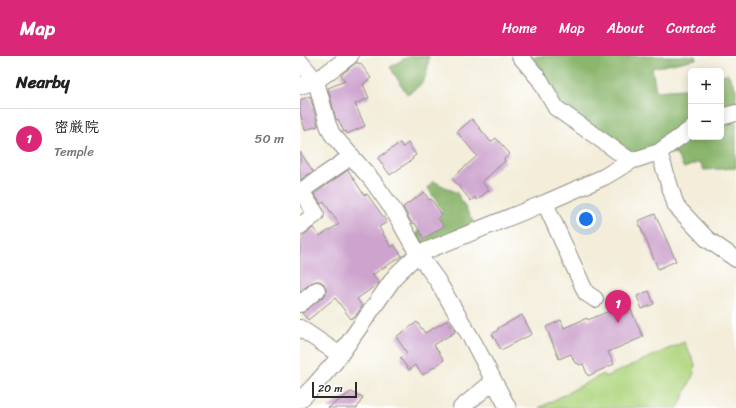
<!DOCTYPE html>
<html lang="en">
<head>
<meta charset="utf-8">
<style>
	:root { --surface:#fff; --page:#f2f2f2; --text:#222; --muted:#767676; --line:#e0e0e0; --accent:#db2777 }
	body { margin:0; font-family:Sriracha,"Klee One",sans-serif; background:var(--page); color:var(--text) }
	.controls { position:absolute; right:12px; top:12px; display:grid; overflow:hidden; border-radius:6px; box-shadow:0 2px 10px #0003 }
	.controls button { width:36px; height:36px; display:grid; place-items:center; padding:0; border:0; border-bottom:1px solid var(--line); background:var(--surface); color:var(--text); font:20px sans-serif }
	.scale { position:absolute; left:12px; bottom:10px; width:45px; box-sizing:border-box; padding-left:4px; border:2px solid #2b2b2b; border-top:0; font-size:11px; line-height:14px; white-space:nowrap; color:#2b2b2b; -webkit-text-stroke:3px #fff; paint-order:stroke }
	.you { position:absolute; left:286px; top:163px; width:14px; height:14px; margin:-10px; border:3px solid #fff; border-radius:50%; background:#1a73e8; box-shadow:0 0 0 6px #1a73e833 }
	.badge { display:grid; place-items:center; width:26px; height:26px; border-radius:50%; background:var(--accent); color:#fff; font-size:13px; font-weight:700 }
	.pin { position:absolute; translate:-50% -33px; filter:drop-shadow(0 1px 2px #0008) }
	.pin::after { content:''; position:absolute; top:21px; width:14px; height:12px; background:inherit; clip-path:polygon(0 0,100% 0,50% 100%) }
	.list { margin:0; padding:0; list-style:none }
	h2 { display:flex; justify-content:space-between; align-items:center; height:52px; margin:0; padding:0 16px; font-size:17px }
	h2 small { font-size:13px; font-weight:400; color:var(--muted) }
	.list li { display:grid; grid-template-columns:26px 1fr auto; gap:12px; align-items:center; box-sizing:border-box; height:60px; padding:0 16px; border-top:1px solid var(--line) }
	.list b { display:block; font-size:15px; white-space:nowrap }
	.list p { margin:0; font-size:13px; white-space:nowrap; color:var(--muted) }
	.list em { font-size:13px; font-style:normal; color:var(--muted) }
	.map { position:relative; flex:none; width:436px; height:352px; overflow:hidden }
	header { display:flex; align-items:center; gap:24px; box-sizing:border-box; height:56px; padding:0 20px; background:var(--accent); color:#fff }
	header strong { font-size:19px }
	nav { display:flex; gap:22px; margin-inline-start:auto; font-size:14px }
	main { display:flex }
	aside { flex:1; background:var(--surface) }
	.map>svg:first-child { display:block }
	.green { fill:#afd57e; stroke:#6d8054 }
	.forest { fill:#8bb66d; stroke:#5b704c }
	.building { fill:#cda4ce }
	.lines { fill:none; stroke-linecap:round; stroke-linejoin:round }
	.minor-casing { stroke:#8f8c82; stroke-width:18 }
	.minor { stroke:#fff; stroke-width:16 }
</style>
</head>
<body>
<header>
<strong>Map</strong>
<nav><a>Home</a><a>Map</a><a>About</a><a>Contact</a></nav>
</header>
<main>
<aside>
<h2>Nearby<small></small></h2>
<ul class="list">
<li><span class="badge">1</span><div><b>密厳院</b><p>Temple</p></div><em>50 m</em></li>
</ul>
</aside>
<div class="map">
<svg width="436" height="352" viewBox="0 0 436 352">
	<rect width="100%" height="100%" fill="#fff"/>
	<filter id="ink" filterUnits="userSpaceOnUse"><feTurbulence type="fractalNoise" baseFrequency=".025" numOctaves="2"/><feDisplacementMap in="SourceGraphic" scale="8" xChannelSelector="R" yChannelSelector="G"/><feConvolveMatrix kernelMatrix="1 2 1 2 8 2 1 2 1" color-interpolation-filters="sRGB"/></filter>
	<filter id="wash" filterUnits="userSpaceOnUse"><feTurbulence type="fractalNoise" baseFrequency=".012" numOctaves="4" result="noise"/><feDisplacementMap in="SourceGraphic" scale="16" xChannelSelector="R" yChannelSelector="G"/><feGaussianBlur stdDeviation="0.9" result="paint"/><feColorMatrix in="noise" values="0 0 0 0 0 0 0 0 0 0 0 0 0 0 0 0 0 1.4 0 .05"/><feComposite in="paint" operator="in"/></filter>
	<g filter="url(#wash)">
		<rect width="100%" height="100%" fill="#f3edd9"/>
		<!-- green -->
		<path class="green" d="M 384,286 L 395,308 L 394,317 L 378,352 L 239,352 L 303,318 L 305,321 Z"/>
		<!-- forest -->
		<path class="forest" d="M 109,0 L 129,0 C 127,21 126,27 107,38 L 90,11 Z
			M 238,0 L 395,0 L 396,3 L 352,12 L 356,35 L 383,33 L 391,34 L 391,81 L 421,81 L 421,19 L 428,18 L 436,33 L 436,112 L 404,114 L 400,106 L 384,112 L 376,98 L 357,95 L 332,103 L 261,57 L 229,3 Z
			M 133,125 L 157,137 L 174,167 L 125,189 L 121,187 L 115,178 L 143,156 L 128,132 Z"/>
		<g id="blocks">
			<!-- building -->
			<path class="building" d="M 57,6 L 58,8 L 60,7 L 71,22 L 63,28 L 69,42 L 55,48 L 65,70 L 47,78 L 46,75 L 44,76 L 38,63 L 36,64 L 28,32 L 45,25 L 41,19 Z
				M 10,40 L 18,70 L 5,74 L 0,57 L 0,44 Z
				M 172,63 L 191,86 L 196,82 L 210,98 L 204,103 L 205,105 L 182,126 L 189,134 L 177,144 L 175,141 L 171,145 L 152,122 L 177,100 L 157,76 Z
				M 100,87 L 103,91 L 108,87 L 116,99 L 112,102 L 113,103 L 90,119 L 78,102 Z
				M 0,96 L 13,115 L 0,124 Z
				M 48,114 L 64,139 L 67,138 L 87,166 L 79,171 L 91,191 L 94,189 L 102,200 L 72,219 L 79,227 L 57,243 L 62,250 L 57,258 L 51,263 L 35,242 L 8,264 L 2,257 L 23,241 L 26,238 L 26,233 L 24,228 L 20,225 L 16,225 L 11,227 L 0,236 L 0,182 L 13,172 L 20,180 L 39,168 L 24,146 L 21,148 L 14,138 Z
				M 124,136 L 129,144 L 131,143 L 142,159 L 138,162 L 144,170 L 124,183 L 115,167 L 113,168 L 110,164 L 103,151 Z
				M 355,158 L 376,205 L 358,213 L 338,165 Z
				M 349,235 L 354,248 L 342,253 L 337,240 Z
				M 328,247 L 343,281 L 308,296 L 314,308 L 288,320 L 283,308 L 280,309 L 277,307 L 275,307 L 271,298 L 259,303 L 246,271 L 261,264 L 264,272 L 287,262 L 288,264 Z
				M 222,259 L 232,278 L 201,294 L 192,278 L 198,274 L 198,272 Z
				M 148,264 L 155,276 L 134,289 L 144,304 L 123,319 L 115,309 L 109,314 L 100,302 L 107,297 L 96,281 L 117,266 L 125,277 Z
				M 51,336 L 63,341 L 57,352 L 28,352 Z"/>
		</g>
	</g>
	<g filter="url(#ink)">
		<use href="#blocks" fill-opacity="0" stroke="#8f8c82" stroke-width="1"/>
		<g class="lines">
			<!-- minor casing -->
			<g class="minor-casing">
				<path id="minor" d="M 220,0 L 240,24 L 256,52 L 331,105
					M 0,6 L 16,25 L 28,69 L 32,78 L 72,124 L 94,155 L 118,198 L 137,224 L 174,287 L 208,352
					M 0,30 L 16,25 L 50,0
					M 421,61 L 436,57
					M 359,96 L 376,150 L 407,183 L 436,203
					M 245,147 L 286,237 L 295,243
					M 0,170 L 16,158 L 1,135 L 52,100
					M 0,248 L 17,234
					M 0,272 L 40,299
					M 0,344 L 13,331 L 35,306 L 96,219 L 118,198 L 245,147 L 304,121 L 331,105 L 359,96 L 391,73
					M 161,352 L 194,325"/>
			</g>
			<!-- minor -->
			<use href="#minor" class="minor"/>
		</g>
	</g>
</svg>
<div class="controls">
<button>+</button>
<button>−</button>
</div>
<div class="scale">20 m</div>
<div class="you"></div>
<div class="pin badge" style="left:318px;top:267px">1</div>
</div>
</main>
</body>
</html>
